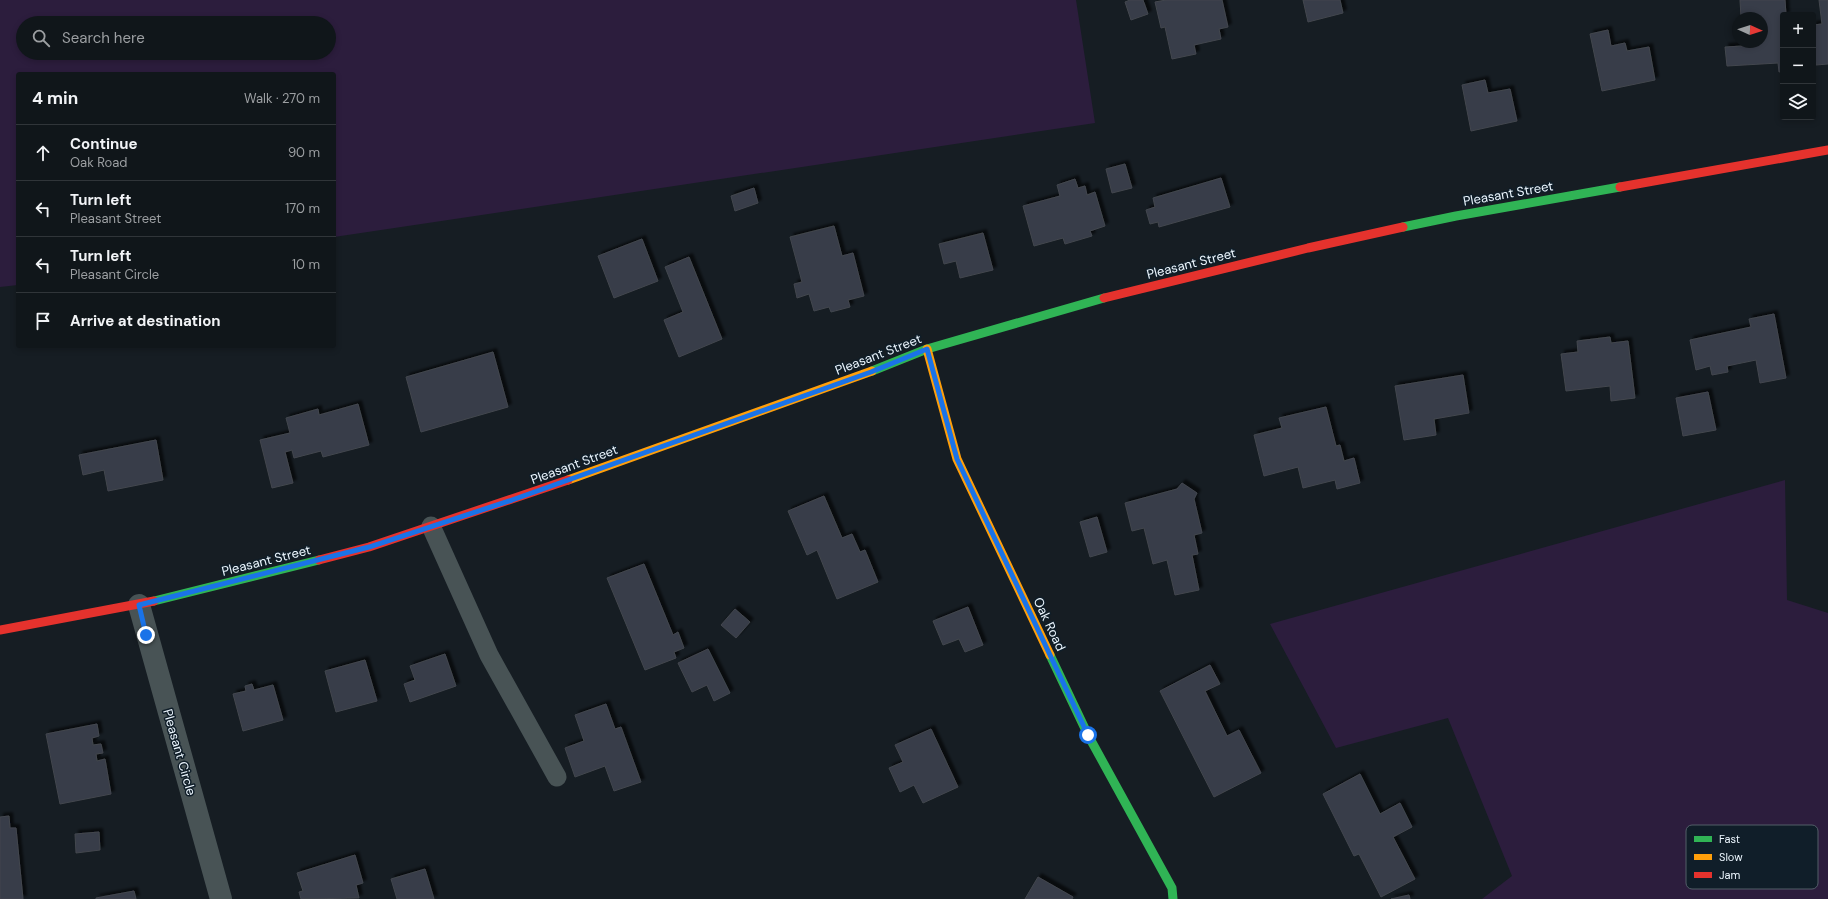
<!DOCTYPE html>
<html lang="en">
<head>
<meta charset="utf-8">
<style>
	:root { --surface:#10161a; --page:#1e2327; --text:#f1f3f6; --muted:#9c9fa2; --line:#303539 }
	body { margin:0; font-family:"DM Sans",sans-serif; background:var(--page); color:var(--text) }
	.controls { position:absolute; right:12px; top:12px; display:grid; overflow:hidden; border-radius:4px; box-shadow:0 2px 6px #0003 }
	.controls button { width:36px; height:36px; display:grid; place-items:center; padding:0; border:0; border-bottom:1px solid var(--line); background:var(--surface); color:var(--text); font:20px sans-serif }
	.compass { position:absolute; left:1732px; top:12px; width:36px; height:36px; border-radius:50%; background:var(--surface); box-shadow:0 2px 6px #0003; rotate:93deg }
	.stop { position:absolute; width:12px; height:12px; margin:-9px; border:3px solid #1a73e8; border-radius:50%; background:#fff }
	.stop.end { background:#1a73e8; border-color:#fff; box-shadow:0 1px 4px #0008 }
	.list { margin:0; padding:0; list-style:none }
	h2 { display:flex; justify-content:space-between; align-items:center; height:52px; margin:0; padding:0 16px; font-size:17px }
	h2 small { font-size:13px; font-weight:400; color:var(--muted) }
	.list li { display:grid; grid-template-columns:26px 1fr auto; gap:12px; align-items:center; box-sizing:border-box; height:56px; padding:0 16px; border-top:1px solid var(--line) }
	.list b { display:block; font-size:15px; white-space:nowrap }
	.list p { margin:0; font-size:13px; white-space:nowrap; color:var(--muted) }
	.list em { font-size:13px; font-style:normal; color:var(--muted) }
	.icon { flex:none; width:22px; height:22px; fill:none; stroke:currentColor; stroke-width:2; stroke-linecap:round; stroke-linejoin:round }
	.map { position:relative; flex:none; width:1828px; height:899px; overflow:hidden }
	.search { position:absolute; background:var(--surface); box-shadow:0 2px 6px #0003; left:16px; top:16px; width:320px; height:44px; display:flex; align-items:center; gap:10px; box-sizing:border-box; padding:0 14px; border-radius:22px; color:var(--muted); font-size:15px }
	.panel { position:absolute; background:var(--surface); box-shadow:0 2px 6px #0003; left:16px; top:72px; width:320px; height:276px; border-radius:4px }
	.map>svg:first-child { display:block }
	.green { fill:#2c1d3d; fill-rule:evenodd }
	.building { fill:#373c48; stroke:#43474e; filter:url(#shadow) }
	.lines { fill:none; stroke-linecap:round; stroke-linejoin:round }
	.lane { stroke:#485355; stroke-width:19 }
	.street { stroke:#485355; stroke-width:22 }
	.fast { stroke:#30b455; stroke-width:9 }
	.slow { stroke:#ff9f0a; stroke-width:9 }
	.jam { stroke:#e5322d; stroke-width:9 }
	.route { stroke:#1a73e8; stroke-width:5 }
	.labels { text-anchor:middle; stroke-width:3; stroke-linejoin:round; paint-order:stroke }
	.street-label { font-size:13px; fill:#ebf5fd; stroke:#101e29 }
	.key { fill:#101e29; stroke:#525e69; stroke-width:1 }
	.key-label { font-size:11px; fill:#ebf5fd }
</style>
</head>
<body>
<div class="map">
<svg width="1828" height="899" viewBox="0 0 1828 899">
	<defs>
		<filter id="shadow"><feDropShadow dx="3.5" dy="-3.5" stdDeviation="1" flood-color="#0009"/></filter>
	</defs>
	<rect width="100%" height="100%" fill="#161d23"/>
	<!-- green -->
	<path class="green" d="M 0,0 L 1076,0 L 1095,123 L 334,237 L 334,74 L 18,74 L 18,285 L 0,287 ZM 23,23 L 329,23 L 329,53 L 23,53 Z
		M 1785,480 L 1787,600 L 1828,613 L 1828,899 L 1482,899 L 1512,876 L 1448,718 L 1336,748 L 1270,624 Z"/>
	<!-- building -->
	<path class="building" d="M 1130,0 L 1143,0 L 1148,14 L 1131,20 L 1125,2 Z
		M 1166,0 L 1222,0 L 1228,27 L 1219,29 L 1221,39 L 1194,45 L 1196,54 L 1172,59 L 1165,27 L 1161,28 L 1155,2 Z
		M 1303,0 L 1340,0 L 1343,13 L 1308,22 Z
		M 1740,0 L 1785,0 L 1786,15 L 1783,15 L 1783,71 L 1779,72 L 1778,63 L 1727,66 L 1725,47 L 1743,46 L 1743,42 L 1762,42 L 1762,18 L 1741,18 Z
		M 1819,0 L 1828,0 L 1828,64 L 1816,65 L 1813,25 L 1822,24 Z
		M 1608,30 L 1611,46 L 1625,43 L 1627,51 L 1649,47 L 1655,80 L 1602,91 L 1590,34 Z
		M 1485,80 L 1488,93 L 1510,89 L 1517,121 L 1471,131 L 1462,85 Z
		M 1125,164 L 1132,188 L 1112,193 L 1106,169 Z
		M 1221,178 L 1230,207 L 1159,227 L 1158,222 L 1150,224 L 1146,210 L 1155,207 L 1153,198 Z
		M 1075,179 L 1078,188 L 1085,186 L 1087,195 L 1095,192 L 1105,226 L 1090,231 L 1092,236 L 1065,244 L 1063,238 L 1034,246 L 1023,206 L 1060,196 L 1057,185 Z
		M 754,188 L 758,203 L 735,211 L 731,196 Z
		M 834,226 L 842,256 L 853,253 L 864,296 L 848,300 L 850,307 L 831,312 L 829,307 L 814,311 L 809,294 L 797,298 L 794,284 L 802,282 L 790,237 Z
		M 983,233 L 993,270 L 960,278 L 956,261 L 944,264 L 939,244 Z
		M 642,239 L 658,281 L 614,298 L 598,256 Z
		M 689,257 L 722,339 L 679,357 L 664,320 L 683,312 L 665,267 Z
		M 1774,314 L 1786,378 L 1760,383 L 1756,360 L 1727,366 L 1728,372 L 1712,375 L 1710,366 L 1696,370 L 1690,340 L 1751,327 L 1749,319 Z
		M 1610,337 L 1611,343 L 1628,341 L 1635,398 L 1611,401 L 1610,386 L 1566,391 L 1561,354 L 1578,352 L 1577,341 Z
		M 493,352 L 508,407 L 421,432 L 406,377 Z
		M 1463,375 L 1469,413 L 1434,419 L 1436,435 L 1404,440 L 1395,386 Z
		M 1708,392 L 1716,430 L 1683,436 L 1676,398 Z
		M 358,404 L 369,445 L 323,457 L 321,451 L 294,458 L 292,450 L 285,452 L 293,483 L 272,488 L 260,440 L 290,433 L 286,418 L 318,409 L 319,415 Z
		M 1326,407 L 1336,446 L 1340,445 L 1344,461 L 1354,458 L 1360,483 L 1337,489 L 1335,480 L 1303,488 L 1298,467 L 1264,476 L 1254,435 L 1282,428 L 1279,418 Z
		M 156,440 L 163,480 L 108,491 L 104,470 L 83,475 L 79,455 Z
		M 1182,483 L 1197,493 L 1194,499 L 1202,533 L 1194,535 L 1198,554 L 1192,555 L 1199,590 L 1175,595 L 1167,560 L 1153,564 L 1144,528 L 1132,531 L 1125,503 L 1177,489 Z
		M 824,496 L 842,538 L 852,534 L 860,552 L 865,550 L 878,582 L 837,599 L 817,550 L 807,555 L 788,511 Z
		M 1097,517 L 1107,552 L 1090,557 L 1080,522 Z
		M 644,564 L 673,635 L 678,632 L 684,648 L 674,652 L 676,658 L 645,670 L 607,578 Z
		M 968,607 L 983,645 L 965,652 L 959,639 L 943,645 L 933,621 Z
		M 735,609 L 750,622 L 736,638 L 721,625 Z
		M 708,649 L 730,693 L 714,701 L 707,685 L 692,692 L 678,663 Z
		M 445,654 L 456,686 L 410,702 L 404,684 L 415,680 L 410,666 Z
		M 365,660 L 377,701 L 336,712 L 325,671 Z
		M 1210,665 L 1220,684 L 1205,691 L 1227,736 L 1239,730 L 1261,773 L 1214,797 L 1160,691 Z
		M 252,684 L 254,690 L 273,685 L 283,720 L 243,731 L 233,694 L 246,691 L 245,686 Z
		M 606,704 L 615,729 L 621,727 L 641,782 L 614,791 L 605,766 L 575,777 L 565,748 L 584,741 L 575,715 Z
		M 97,724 L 99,736 L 92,738 L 93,745 L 101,744 L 103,753 L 96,754 L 97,761 L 105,759 L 111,794 L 60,804 L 46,734 Z
		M 931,729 L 958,787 L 923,803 L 914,785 L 900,792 L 889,768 L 903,762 L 895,745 Z
		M 1360,774 L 1380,814 L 1400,803 L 1412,827 L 1393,837 L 1415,879 L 1381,897 L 1359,854 L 1354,856 L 1323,794 Z
		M 9,816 L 10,828 L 16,828 L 23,899 L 0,899 L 0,817 Z
		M 99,832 L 100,850 L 76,853 L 75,834 Z
		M 355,855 L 363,883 L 356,885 L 359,898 L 301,899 L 299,892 L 303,891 L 297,873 Z
		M 425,869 L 434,899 L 397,899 L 391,879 Z
		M 1038,877 L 1073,897 L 1072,899 L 1025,899 Z
		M 134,891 L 136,899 L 96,899 L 96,898 Z
		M 1409,895 L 1410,899 L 1391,899 Z"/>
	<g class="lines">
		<!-- lane -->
		<path class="lane" d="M 431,526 L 489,655 L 557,777"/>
		<!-- street -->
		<path class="street" d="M 139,605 L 221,899"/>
		<!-- fast -->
		<path class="fast" d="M 1403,227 L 1456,216 L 1620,187
			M 872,371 L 927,349 L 1104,298
			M 154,601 L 319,560
			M 1050,655 L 1088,735 L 1172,888 L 1173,899"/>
		<!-- slow -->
		<path class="slow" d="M 927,349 L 957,459 L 1050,655
			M 568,480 L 872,371"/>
		<!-- jam -->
		<path class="jam" d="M 1620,187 L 1828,150
			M 1104,298 L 1308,248 L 1403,227
			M 319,560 L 369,547 L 568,480
			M 0,630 L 154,601"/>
	</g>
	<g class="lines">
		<!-- route -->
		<path class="route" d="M 146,635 L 139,605 L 369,547 L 512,500 L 871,372 L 927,349 L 957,459 L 1088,735"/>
	</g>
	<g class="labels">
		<!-- street labels -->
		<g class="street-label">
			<text transform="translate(1508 193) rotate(-10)" y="5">Pleasant Street</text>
			<text transform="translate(1191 263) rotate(-14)" y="5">Pleasant Street</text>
			<text transform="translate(878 354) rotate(-21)" y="5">Pleasant Street</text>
			<text transform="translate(574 464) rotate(-20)" y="5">Pleasant Street</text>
			<text transform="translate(266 560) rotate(-14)" y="5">Pleasant Street</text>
			<text transform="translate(1050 624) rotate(65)" y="5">Oak Road</text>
			<text transform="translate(180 752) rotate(74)" y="5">Pleasant Circle</text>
		</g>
	</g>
	<!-- legend -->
	<rect x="1686" y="825" width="132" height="64" rx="6" class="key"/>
	<rect x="1694" y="836" width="18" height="6" fill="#30b455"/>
	<rect x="1694" y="854" width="18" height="6" fill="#ff9f0a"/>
	<rect x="1694" y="872" width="18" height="6" fill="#e5322d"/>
	<g class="key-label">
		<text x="1719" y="843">Fast</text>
		<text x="1719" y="861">Slow</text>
		<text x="1719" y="879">Jam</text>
	</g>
</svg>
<div class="controls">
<button>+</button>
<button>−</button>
<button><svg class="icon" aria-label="layers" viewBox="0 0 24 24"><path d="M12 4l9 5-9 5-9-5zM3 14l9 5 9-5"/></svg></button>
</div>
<svg class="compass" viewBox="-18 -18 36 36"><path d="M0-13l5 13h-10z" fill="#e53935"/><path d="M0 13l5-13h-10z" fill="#9c9fa2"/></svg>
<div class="stop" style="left:1088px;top:735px"></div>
<div class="stop end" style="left:146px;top:635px"></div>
<div class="search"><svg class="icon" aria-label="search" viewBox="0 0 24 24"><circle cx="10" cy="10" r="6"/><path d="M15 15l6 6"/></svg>Search here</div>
<section class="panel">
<h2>4 min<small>Walk · 270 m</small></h2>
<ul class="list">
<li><svg class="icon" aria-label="ahead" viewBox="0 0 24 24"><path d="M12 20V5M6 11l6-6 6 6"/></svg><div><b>Continue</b><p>Oak Road</p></div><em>90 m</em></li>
<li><svg class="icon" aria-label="left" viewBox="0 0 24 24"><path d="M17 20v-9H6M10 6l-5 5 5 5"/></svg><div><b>Turn left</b><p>Pleasant Street</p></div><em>170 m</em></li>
<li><svg class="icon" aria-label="left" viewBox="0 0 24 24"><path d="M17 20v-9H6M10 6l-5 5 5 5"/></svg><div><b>Turn left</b><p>Pleasant Circle</p></div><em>10 m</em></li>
<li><svg class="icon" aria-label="arrive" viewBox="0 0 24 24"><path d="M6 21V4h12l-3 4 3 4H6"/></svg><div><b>Arrive at destination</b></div></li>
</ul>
</section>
</div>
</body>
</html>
